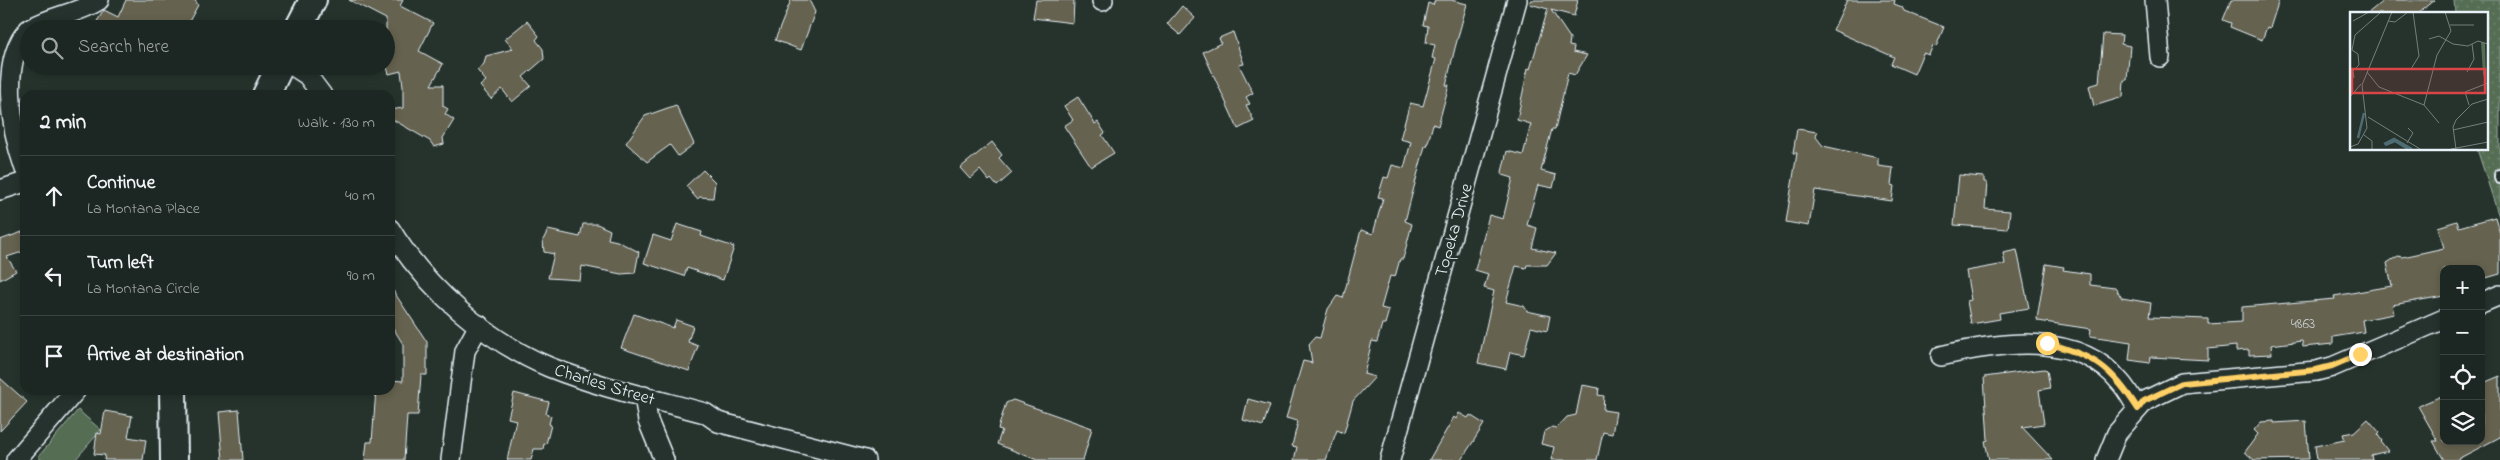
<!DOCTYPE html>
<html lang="en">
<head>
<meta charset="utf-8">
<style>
	:root { --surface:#1c2622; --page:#29322f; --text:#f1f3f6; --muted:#a0a5a5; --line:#3a4340 }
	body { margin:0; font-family:"Indie Flower",sans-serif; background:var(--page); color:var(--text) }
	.controls { position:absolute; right:15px; bottom:15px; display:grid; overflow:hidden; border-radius:10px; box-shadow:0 2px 8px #0003 }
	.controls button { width:45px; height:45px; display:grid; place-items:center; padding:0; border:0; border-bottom:1px solid var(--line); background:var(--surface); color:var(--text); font:25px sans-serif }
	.stop { position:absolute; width:15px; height:15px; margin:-11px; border:4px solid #ffd166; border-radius:50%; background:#fff }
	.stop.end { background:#ffd166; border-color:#fff; box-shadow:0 1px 5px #0008 }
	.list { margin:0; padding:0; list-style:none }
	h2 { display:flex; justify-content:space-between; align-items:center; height:65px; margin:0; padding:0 20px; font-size:21px }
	h2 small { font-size:16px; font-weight:400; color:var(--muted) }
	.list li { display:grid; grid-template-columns:32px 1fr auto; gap:15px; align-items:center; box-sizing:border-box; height:80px; padding:0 20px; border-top:1px solid var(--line) }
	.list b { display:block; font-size:19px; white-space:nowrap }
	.list p { margin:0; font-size:16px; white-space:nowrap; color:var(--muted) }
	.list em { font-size:16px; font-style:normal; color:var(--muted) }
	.icon { flex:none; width:28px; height:28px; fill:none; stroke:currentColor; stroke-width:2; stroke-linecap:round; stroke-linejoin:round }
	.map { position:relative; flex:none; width:2500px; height:460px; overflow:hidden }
	.search { position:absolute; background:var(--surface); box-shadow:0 2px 8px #0003; left:20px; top:20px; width:375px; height:55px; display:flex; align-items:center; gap:12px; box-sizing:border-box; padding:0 18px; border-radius:28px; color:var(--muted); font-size:19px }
	.panel { position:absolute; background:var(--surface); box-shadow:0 2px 8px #0003; left:20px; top:90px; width:375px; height:305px; border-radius:15px }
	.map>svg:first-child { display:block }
	.grass { fill:url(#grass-dots); stroke:#9eafa6 }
	.pitch { fill:#546d53; stroke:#9eafa6 }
	.building { fill:#65624f; stroke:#e8f1f8 }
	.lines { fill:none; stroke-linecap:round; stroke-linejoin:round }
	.lane-casing { stroke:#e8f1f8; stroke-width:14 }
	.street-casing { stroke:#e8f1f8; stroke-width:22 }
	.secondary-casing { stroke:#e8f1f8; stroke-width:30 }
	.lane { stroke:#26332d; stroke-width:10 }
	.street { stroke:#26332d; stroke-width:19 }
	.secondary { stroke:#26332d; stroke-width:26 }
	.route { stroke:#ffd166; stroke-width:6 }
	.labels { text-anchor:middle; stroke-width:5; stroke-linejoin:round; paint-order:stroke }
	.number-label { font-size:15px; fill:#c7cdce }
	.street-label { font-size:18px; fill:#e8f1f8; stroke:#26332d }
	.inset-river { fill:none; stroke:#4e6c74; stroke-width:2.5 }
	.inset-road { fill:none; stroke:#747f7e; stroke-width:1 }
	.view { fill:#d94647; fill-opacity:0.15; stroke:#d94647; stroke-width:2.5 }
	.inset-edge { fill:none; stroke:#e8f1f8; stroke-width:2.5 }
</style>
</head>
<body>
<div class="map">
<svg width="2500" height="460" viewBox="0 0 2500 460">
	<defs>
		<pattern id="grass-dots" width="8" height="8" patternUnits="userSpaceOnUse" patternTransform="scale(1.25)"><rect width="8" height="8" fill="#546d53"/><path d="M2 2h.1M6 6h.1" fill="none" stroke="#6d826c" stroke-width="1.8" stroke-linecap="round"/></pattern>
	</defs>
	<rect width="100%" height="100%" fill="#26332d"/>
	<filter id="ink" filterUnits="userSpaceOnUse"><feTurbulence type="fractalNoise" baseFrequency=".02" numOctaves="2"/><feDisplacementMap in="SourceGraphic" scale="10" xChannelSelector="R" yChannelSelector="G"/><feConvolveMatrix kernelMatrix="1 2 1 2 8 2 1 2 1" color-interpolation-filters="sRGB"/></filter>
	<g filter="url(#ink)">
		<!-- grass -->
		<path class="grass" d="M 2454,0 L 2500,0 L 2500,220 L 2477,149 L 2486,149 L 2486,14 L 2455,14 Z"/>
		<!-- pitch -->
		<path class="pitch" d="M 78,410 L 101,430 L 75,460 L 42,460 L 38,457 Z"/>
		<!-- building -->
		<path class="building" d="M 126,0 L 195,0 L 198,5 L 185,29 L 107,29 L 96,23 L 104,10 L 118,17 Z
			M 349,0 L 403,0 L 400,6 L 433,23 L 419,51 L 443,64 L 431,85 L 443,85 L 443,106 L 448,109 L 445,114 L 454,120 L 443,138 L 444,144 L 434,147 L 430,141 L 390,118 L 390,110 L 403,108 L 403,87 L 401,71 L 389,74 L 386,64 L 386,19 Z
			M 791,0 L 809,0 L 815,12 L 801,50 L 775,40 Z
			M 1036,0 L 1074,0 L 1073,23 L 1033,18 Z
			M 1435,0 L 1451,0 L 1467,4 L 1455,48 L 1446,85 L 1449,85 L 1438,126 L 1433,124 L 1427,146 L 1425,146 L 1405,221 L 1412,224 L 1403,259 L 1400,259 L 1395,277 L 1390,276 L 1381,308 L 1389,310 L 1385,324 L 1382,324 L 1377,342 L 1372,341 L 1364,374 L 1375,377 L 1353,401 L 1344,433 L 1337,430 L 1326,460 L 1294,460 L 1297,447 L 1292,446 L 1298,421 L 1286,418 L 1303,361 L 1312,363 L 1309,344 L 1315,337 L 1320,338 L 1328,309 L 1337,296 L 1343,298 L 1361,230 L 1373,234 L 1383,198 L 1378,197 L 1384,177 L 1388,178 L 1392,165 L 1404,168 L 1411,142 L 1400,139 L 1410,103 L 1423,106 L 1436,59 L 1432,58 L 1435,45 L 1426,43 L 1428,26 L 1423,25 L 1428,3 L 1433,5 Z
			M 1531,0 L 1578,0 L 1574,16 L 1551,10 L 1570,38 L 1569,46 L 1574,47 L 1573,52 L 1587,55 L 1575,75 L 1568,73 L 1555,129 L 1552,129 L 1541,171 L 1556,175 L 1553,188 L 1538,185 L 1527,225 L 1537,228 L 1532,248 L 1556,253 L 1547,265 L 1527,265 L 1526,268 L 1516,266 L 1506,302 L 1524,306 L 1527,311 L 1550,316 L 1547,331 L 1531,327 L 1524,355 L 1510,352 L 1506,369 L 1478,363 L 1494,291 L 1484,288 L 1488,274 L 1475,270 L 1489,215 L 1503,219 L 1513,178 L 1503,175 L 1502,172 L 1507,151 L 1523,155 L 1531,124 L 1517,120 L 1528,68 L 1530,69 L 1548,9 L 1530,4 Z
			M 1847,0 L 1895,0 L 1894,4 L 1902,7 L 1904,11 L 1944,27 L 1936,47 L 1933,45 L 1929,55 L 1923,53 L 1914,74 L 1891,64 L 1894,57 L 1833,30 Z
			M 2231,0 L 2279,0 L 2270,28 L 2267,27 L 2262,40 L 2230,27 L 2231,23 L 2223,20 Z
			M 2384,0 L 2435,0 L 2418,14 L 2367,14 Z
			M 1182,6 L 1195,18 L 1180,35 L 1167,24 Z
			M 527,21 L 539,36 L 536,40 L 543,49 L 544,59 L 523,77 L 531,86 L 512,102 L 502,89 L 491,99 L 480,86 L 486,81 L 477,70 L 484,64 L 486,56 L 513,49 L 505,39 Z
			M 1233,32 L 1244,64 L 1239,65 L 1253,93 L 1246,97 L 1250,104 L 1246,105 L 1254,121 L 1238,129 L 1203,52 L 1221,43 L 1219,38 Z
			M 2103,34 L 2122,35 L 2121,44 L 2130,46 L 2127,80 L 2124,80 L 2123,97 L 2094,106 L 2089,86 L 2099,83 Z
			M 1078,97 L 1095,124 L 1098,122 L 1105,133 L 1102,135 L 1114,153 L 1091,167 L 1064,126 L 1073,120 L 1064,106 Z
			M 676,105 L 694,144 L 678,156 L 670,145 L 647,162 L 626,143 L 645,116 Z
			M 1797,129 L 1817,132 L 1816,137 L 1823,146 L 1878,158 L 1878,166 L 1893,168 L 1891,185 L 1894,186 L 1892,201 L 1815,190 L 1809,226 L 1786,222 L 1797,153 L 1793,153 Z
			M 992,142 L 1002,155 L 999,158 L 1012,173 L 997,186 L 991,179 L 989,181 L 980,170 L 970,179 L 960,168 Z
			M 703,170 L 715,182 L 713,198 L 700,197 L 697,199 L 686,186 Z
			M 1959,175 L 1984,177 L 1984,182 L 1987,182 L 1985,209 L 2010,211 L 2008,229 L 1954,225 Z
			M 2495,217 L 2500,234 L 2500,274 L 2486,278 L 2484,269 L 2444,269 L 2444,296 L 2392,305 L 2394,314 L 2362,320 L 2364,332 L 2333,337 L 2333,344 L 2303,347 L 2302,341 L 2271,345 L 2272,354 L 2249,355 L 2249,350 L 2236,351 L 2236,346 L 2208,349 L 2208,360 L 2151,357 L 2150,363 L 2129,360 L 2131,342 L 2090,336 L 2091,329 L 2038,321 L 2037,319 L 2046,264 L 2064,267 L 2063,270 L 2090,274 L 2090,285 L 2115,288 L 2122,298 L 2151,303 L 2149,317 L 2208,319 L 2208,324 L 2242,322 L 2242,307 L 2335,299 L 2334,296 L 2392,286 L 2387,263 L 2398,256 L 2403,257 L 2444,248 L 2438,227 L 2457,221 L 2459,227 Z
			M 583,224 L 597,224 L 610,230 L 608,239 L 617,241 L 639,252 L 635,273 L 621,274 L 582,266 L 580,280 L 548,278 L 554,254 L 544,252 L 543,240 L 548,230 L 580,237 Z
			M 677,224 L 702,232 L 701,236 L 734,247 L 723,280 L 687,268 L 684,276 L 644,263 L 653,235 L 671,241 Z
			M 25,231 L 25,251 L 7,257 L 16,271 L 0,280 L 0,240 Z
			M 2017,250 L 2029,308 L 1999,313 L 2000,319 L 1971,324 L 1967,301 L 1971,300 L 1966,271 L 2005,264 L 2003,253 Z
			M 390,286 L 427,342 L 427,375 L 421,375 L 418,415 L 407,415 L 404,460 L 365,460 L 367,442 L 372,442 L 376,390 L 390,390 L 390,380 L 403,381 L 403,344 L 390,323 Z
			M 634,314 L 673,328 L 676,320 L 693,326 L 688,342 L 698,346 L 689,371 L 621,348 Z
			M 2044,369 L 2047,370 L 2050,388 L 2039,390 L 2044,424 L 2022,427 L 2053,460 L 1989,460 L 1985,441 L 1988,440 L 1984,377 Z
			M 2500,376 L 2500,437 L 2456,460 L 2444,460 L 2433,441 L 2438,441 L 2418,406 L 2444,395 L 2444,441 L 2481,441 L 2481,384 Z
			M 0,378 L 27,402 L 0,431 Z
			M 1582,385 L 1599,388 L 1598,395 L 1604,396 L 1603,410 L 1616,412 L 1612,434 L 1603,432 L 1597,460 L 1551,460 L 1554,447 L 1541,444 L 1544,432 L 1552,427 L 1557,428 L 1567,417 L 1576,415 Z
			M 514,393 L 549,402 L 546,414 L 551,416 L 549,424 L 551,425 L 546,444 L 544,444 L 543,449 L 534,449 L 531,460 L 507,460 L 516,420 L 508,418 Z
			M 1248,399 L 1270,405 L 1263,426 L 1243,420 Z
			M 1013,400 L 1092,428 L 1083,460 L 1037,460 L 997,444 L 1002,430 L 998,429 L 1006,403 Z
			M 239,410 L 243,460 L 223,460 L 219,412 Z
			M 105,411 L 132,416 L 128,437 L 146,440 L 143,460 L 104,460 L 105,455 L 94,454 L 97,433 L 101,434 Z
			M 1459,413 L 1468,418 L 1470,415 L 1484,424 L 1473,442 L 1461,460 L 1429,460 L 1454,417 L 1456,419 Z
			M 2368,419 L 2380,433 L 2378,435 L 2382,441 L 2381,442 L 2388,451 L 2371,455 L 2372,460 L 2317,460 L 2315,446 L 2345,440 L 2343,434 L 2354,432 Z
			M 2274,421 L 2274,423 L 2306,421 L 2309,459 L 2254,460 L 2245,452 L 2258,434 L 2254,430 L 2261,422 Z"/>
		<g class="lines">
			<!-- lane casing -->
			<g class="lane-casing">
				<path id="lane" d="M 2500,175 L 2500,178"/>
			</g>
			<!-- street casing -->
			<g class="street-casing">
				<path id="street" d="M 2155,0 L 2160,57
					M 1102,1 L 1103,0
					M 30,29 C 51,16 78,14 99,0
					M 293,66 L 307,75 L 322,95
					M 25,169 C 10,127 0,59 29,29
					M 0,190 L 25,182
					M 390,229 C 426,288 485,340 549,367 C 599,387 653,399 705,413 L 718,422 L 865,460
					M 2481,303 L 2500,295
					M 1941,356 C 2000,342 2078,330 2121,383 C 2128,391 2133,401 2138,409
					M 644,396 L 648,421 L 664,460
					M 16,460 L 76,390
					M 451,460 L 465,351 L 479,325
					M 1390,460 L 1517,0
					M 2106,460 L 2117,433 L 2145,401 L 2182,383 L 2316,371 L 2332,367 L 2444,319"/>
			</g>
			<!-- secondary casing -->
			<g class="secondary-casing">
				<path id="secondary" d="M 298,29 L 313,0
					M 266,95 L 280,66
					M 173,390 L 174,460"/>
			</g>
			<!-- lane -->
			<use href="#lane" class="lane"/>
			<!-- street -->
			<use href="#street" class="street"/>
			<!-- secondary -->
			<use href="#secondary" class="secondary"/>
		</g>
	</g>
	<g class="lines" filter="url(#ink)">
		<!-- route -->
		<path class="route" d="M 2047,343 C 2095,356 2112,368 2138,409 L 2144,401 L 2182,383 L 2316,370 L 2332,366 L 2360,354"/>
	</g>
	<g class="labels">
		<!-- number labels -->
		<g class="number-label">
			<text x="2303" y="328">4863</text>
		</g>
		<!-- street labels -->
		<g class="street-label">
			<text transform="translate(1453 230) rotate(-74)" y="6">Topeka Drive</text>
			<text transform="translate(605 384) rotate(17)" y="6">Charles Street</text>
		</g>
	</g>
	<!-- overview -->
	<g transform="translate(2350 12)">
		<rect width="138" height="138" fill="#26332d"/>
		<path d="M 131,30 L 135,31 L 136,71 L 133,62 Z" fill="#546d53"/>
		<path class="inset-river" d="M 8,126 L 14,101M 34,132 L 44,127 L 62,137M 35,133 L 45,129 L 58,137"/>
		<path class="inset-road" d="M 3,9 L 19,0M 38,9 L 45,10 L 58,0M 100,13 L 124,13M 79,27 L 89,24 L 103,32 L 118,34 L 128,29 L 138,32M 2,38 L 5,23 L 30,1M 2,38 L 8,42 L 9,53 L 3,59 L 4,66M 61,57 L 69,44 L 63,0M 17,60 L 29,75 L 74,93M 117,60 L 124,47 L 122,32M 0,85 L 11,72M 119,93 L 115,80 L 138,71M 18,105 L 70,137M 89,111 L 74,93 L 87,43 L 101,19 L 95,0M 103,118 L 138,110M 14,123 L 22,129 L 22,137M 57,131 L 63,121 L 58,116M 0,135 L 8,132 L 17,116 L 12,73 L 42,0M 101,137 L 138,130M 106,137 L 103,115 L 106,108 L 122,92 L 138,87"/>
		<path class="view" d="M 2,57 L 135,57 L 135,81 L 2,81 Z"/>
		<rect width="138" height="138" class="inset-edge"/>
	</g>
</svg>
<div class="controls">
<button>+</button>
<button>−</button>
<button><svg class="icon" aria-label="locate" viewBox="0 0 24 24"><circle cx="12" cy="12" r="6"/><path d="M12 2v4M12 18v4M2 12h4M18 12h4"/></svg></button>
<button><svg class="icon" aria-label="layers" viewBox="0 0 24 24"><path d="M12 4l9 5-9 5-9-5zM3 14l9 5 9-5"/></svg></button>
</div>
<div class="stop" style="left:2047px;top:343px"></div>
<div class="stop end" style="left:2360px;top:354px"></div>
<div class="search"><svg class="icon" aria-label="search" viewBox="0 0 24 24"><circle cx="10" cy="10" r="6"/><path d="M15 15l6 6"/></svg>Search here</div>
<section class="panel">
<h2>2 min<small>Walk · 130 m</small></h2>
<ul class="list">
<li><svg class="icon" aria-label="ahead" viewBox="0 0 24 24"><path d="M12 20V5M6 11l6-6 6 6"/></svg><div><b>Continue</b><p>La Montana Place</p></div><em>40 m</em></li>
<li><svg class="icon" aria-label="left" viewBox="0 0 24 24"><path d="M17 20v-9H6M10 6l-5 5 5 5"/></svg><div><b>Turn left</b><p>La Montana Circle</p></div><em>90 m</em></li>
<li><svg class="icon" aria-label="arrive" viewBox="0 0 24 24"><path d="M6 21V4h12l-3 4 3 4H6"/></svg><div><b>Arrive at destination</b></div></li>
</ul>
</section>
</div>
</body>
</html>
